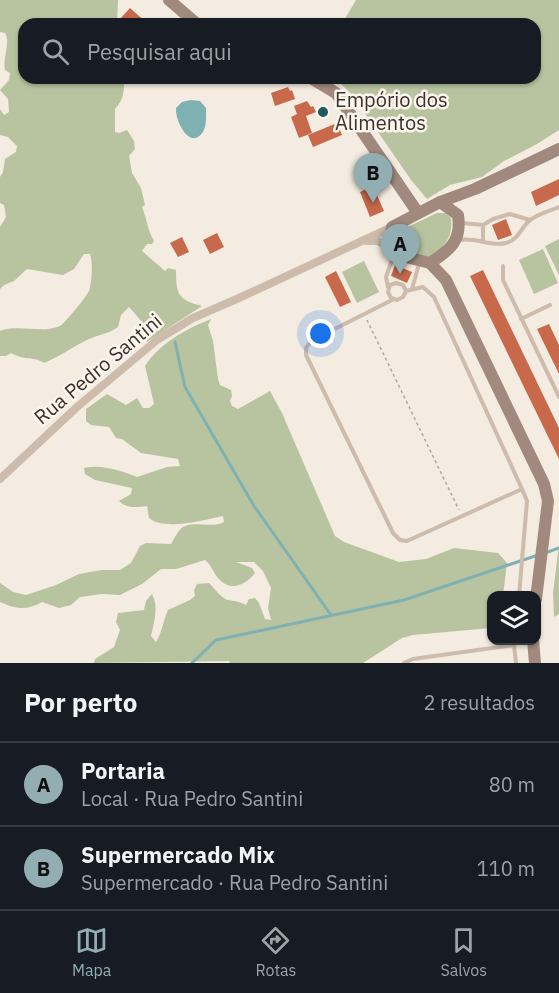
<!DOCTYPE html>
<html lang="pt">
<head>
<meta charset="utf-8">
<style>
	:root { --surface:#171b24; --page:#20242c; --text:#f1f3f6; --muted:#9ea1a6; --line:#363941; --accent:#92aeb2 }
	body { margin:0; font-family:"IBM Plex Sans",sans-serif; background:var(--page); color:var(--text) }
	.controls { position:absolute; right:18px; bottom:18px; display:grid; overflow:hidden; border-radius:12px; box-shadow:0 2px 4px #0004 }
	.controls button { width:54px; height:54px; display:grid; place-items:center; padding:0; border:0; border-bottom:2px solid var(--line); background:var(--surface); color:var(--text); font:30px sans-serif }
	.you { position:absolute; left:321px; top:334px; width:21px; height:21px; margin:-15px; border:4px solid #fff; border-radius:50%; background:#1a73e8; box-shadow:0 0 0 9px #1a73e833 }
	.badge { display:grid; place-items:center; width:39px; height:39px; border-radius:50%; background:var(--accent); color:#111; font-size:20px; font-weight:700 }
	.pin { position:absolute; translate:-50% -50px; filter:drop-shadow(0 2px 3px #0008) }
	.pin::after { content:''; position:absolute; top:32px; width:21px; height:18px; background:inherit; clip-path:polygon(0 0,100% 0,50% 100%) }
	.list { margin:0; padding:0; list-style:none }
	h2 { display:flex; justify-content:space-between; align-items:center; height:78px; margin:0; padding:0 24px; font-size:26px }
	h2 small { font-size:20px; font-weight:400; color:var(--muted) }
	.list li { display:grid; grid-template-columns:39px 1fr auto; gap:18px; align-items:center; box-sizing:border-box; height:84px; padding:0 24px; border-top:2px solid var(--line) }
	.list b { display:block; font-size:22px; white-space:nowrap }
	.list p { margin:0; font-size:20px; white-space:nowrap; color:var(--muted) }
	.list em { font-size:20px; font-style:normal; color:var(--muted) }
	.icon { flex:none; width:33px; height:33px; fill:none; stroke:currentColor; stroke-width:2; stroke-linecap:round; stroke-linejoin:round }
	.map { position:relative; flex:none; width:559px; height:663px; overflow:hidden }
	.search { position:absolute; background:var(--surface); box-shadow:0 2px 4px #0004; left:18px; right:18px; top:18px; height:66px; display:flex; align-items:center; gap:15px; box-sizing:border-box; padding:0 21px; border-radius:18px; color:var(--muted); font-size:22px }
	.sheet { height:246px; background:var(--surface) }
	nav { display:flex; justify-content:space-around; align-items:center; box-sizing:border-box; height:84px; border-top:2px solid var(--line); background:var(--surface); font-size:16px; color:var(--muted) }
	nav a { display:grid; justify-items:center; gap:3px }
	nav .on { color:var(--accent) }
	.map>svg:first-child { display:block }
	.green { fill:#b8c4a0 }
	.water { fill:#7fb0b2 }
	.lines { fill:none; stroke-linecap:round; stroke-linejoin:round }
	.stream { stroke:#7fb0b2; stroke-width:3 }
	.building { fill:#c8694b }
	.path { stroke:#b9a596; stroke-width:1.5; stroke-dasharray:3 3; stroke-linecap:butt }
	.lane { stroke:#cdbbac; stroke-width:4 }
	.street { stroke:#cdbbac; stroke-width:8 }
	.secondary { stroke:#a18a7d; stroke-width:12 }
	.poi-dot { fill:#1f5a5e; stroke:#fbf5ee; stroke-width:2 }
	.labels { text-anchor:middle; stroke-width:5; stroke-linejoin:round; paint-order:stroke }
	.poi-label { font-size:20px; fill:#3b302b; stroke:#fbf5ee; text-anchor:start }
	.street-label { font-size:20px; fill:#3b302b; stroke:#fbf5ee }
</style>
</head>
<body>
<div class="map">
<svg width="559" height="663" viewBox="0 0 559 663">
	<rect width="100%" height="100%" fill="#f4ebe1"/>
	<!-- green -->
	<path class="green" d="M 0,0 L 118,0 L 117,24 L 24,24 L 24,78 L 120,78 L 124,82 C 124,94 123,100 115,109 L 115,132 L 119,133 L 127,130 L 134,141 L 135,149 L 129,156 L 132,173 L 141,188 L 145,205 L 142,207 C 147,219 147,229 154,241 L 152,244 L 147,244 L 142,251 L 165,271 L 168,268 L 176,270 C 176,294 178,300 202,306 L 147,342 L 144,324 L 129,307 L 121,315 L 118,327 C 109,334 97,335 87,340 C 72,347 59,357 44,363 C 34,356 25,361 11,353 L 6,356 L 0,356 L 0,331 C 19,324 42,334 60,326 C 64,324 87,296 89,291 C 92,283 93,261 90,254 L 84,254 L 74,269 L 63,275 L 27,269 L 14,281 L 4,285 L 0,289 L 0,227 L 6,217 L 4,205 L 0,203 L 0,177 L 3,172 L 5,159 L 16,152 L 17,146 L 8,137 L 0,135 L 0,109 L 4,115 L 9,112 L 8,99 L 0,90 L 9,80 L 10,73 L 5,70 C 2,58 11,44 5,33 L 0,32 Z
		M 356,0 L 559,0 L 559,130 L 537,144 L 504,161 L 482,177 L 450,185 L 427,199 L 411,180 L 354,97 L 335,78 L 535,78 L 535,24 L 342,24 Z
		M 437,213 L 445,213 L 451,218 C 453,238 445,246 430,257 L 398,249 L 394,243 L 395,233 Z
		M 559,239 L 559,275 L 545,246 Z
		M 543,249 L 558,283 L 534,294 L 519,260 Z
		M 364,261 L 379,292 L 357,303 L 342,272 Z
		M 211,319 L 208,325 L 213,341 L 218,379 L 220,385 L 231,390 L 232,396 L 230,401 L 232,406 L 238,409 L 270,391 L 282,413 L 335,536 L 344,542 L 399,562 L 426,559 L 454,548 L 498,553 L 507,563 L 503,595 L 492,596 L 491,628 L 413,635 L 402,638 L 363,663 L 230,663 L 229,661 L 94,663 L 95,659 L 114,647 L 120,630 L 116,622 L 118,613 L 144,610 L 146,601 L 152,594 C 159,608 154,621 151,636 L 156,642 C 162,633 163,621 168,610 L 190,600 L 195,596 L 194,590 L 197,584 L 209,583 C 214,588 221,598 228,600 C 234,601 239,601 246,605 L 249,599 L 255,598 L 259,603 L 265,619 L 271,620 L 268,608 L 271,588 L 263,571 L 254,562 L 236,562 L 252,568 L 255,573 C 246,585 230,592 219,579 C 213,573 212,565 205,560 L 176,569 L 161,569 L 142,584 L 120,595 L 102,594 L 80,597 L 71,605 L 59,608 L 42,602 C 26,611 16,609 0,602 L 0,583 L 13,592 L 26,595 L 56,585 L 79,574 L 102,570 L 120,570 L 131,563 L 140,546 L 146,543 L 171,544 C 174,539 178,530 183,527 C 195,520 211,529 224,522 L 223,516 C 205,520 164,531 149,518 L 147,506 C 137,507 127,509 119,501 L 131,494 L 132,488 L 95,480 L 85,474 L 84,468 C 102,464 121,471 137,477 L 167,467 L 180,466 L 178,459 L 141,453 L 122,439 L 116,438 L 109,427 L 91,425 L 86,421 L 86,409 L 107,394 L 126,405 L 137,398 L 143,408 L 149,408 L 154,404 L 145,366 C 160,343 186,329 211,319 Z
		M 559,544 L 559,614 L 554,617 L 553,593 Z"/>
	<!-- water -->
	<path class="water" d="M 191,100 L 200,101 L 206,108 C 206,115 207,125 203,132 C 190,151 175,121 176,108 L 182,102 Z"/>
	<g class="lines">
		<!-- stream -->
		<path class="stream" d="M 175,342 L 185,387 L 254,506 L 331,615
			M 545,553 L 559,548
			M 192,663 L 216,640 L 404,600 L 538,555"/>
	</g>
	<!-- building -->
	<path class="building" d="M 130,8 L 148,24 L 126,24 L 120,19 Z
		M 288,87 L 290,91 L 292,90 L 295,99 L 275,106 L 271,93 Z
		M 307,101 L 311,107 L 313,106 L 316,112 L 306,116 L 312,133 L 299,138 L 291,117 L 297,114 L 294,106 Z
		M 337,123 L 342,135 L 313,147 L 308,135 Z
		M 559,179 L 559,195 L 536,206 L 531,192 Z
		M 373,186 L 384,211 L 370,217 L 360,192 Z
		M 506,219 L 512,235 L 498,240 L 492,225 Z
		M 217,233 L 224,247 L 210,254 L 203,240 Z
		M 182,237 L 189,252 L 178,257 L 170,243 Z
		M 395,265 L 412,272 L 407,283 L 391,276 Z
		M 483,270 L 559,428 L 559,459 L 470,276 Z
		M 336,271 L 351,302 L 340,307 L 325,277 Z
		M 549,324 L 559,345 L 559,374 L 537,329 Z"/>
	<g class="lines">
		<!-- path -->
		<path class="path" d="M 367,320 L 459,510"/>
		<!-- lane -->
		<path class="lane" d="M 462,223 L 483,225 L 493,219 L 510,214 L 530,220
			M 483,225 L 483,241
			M 460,240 C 476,237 491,247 506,243 C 518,240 521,228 529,221 C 537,214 550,211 559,207
			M 503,266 L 503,280 L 559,397
			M 388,287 L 386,277 L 393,257
			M 412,289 L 419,264
			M 394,299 L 311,341 L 306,348 L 306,355 L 393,533 L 400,540 L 407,541 L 522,489 L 434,297 L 423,287 L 406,291 L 403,297 L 397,300 L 391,298 L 388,292 L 390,285 L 396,283 L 403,285 L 406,291
			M 521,319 L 550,305
			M 519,596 L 527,501 L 522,489
			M 514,645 L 516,663
			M 404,663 L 413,659 L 514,645 L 514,640"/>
		<!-- street -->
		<path class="street" d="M 366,241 L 377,241 L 390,246
			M 0,479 L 77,407 L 157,340 L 193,318 L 239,298 L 392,227"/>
		<!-- secondary -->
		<path class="secondary" d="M 169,0 L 197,24
			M 311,78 L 336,93 L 418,213
			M 440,202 L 458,215 C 462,241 450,250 430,263 L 394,254 L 390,246 L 392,227 L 440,202 L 475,189 L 559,149
			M 430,263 L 446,280 L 544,484 L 548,501 L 536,599
			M 533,640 L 535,663"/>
	</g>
	<!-- markers -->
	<circle class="poi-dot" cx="323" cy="112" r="6"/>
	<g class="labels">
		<!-- poi labels -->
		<g class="poi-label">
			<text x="335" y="107">Empório dos<tspan x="335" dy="23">Alimentos</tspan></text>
		</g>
		<!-- street labels -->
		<g class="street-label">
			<text transform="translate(98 369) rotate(-40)" y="7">Rua Pedro Santini</text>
		</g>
	</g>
</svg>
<div class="controls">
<button><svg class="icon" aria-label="layers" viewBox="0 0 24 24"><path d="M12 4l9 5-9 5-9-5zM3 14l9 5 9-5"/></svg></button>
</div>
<div class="you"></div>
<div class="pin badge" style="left:400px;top:274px">A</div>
<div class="pin badge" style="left:373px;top:203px">B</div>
<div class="search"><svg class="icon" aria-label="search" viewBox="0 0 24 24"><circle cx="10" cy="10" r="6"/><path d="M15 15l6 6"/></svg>Pesquisar aqui</div>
</div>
<section class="sheet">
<h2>Por perto<small>2 resultados</small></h2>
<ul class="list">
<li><span class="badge">A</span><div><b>Portaria</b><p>Local · Rua Pedro Santini</p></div><em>80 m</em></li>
<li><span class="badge">B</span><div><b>Supermercado Mix</b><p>Supermercado · Rua Pedro Santini</p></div><em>110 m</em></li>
</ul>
</section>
<nav>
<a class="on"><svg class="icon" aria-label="map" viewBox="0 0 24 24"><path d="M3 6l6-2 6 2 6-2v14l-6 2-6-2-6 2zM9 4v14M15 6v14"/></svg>Mapa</a>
<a><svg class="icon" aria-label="directions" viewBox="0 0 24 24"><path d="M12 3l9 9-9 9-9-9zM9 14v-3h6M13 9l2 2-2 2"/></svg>Rotas</a>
<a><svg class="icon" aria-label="saved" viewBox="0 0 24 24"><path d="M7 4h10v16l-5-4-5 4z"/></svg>Salvos</a>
</nav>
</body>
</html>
